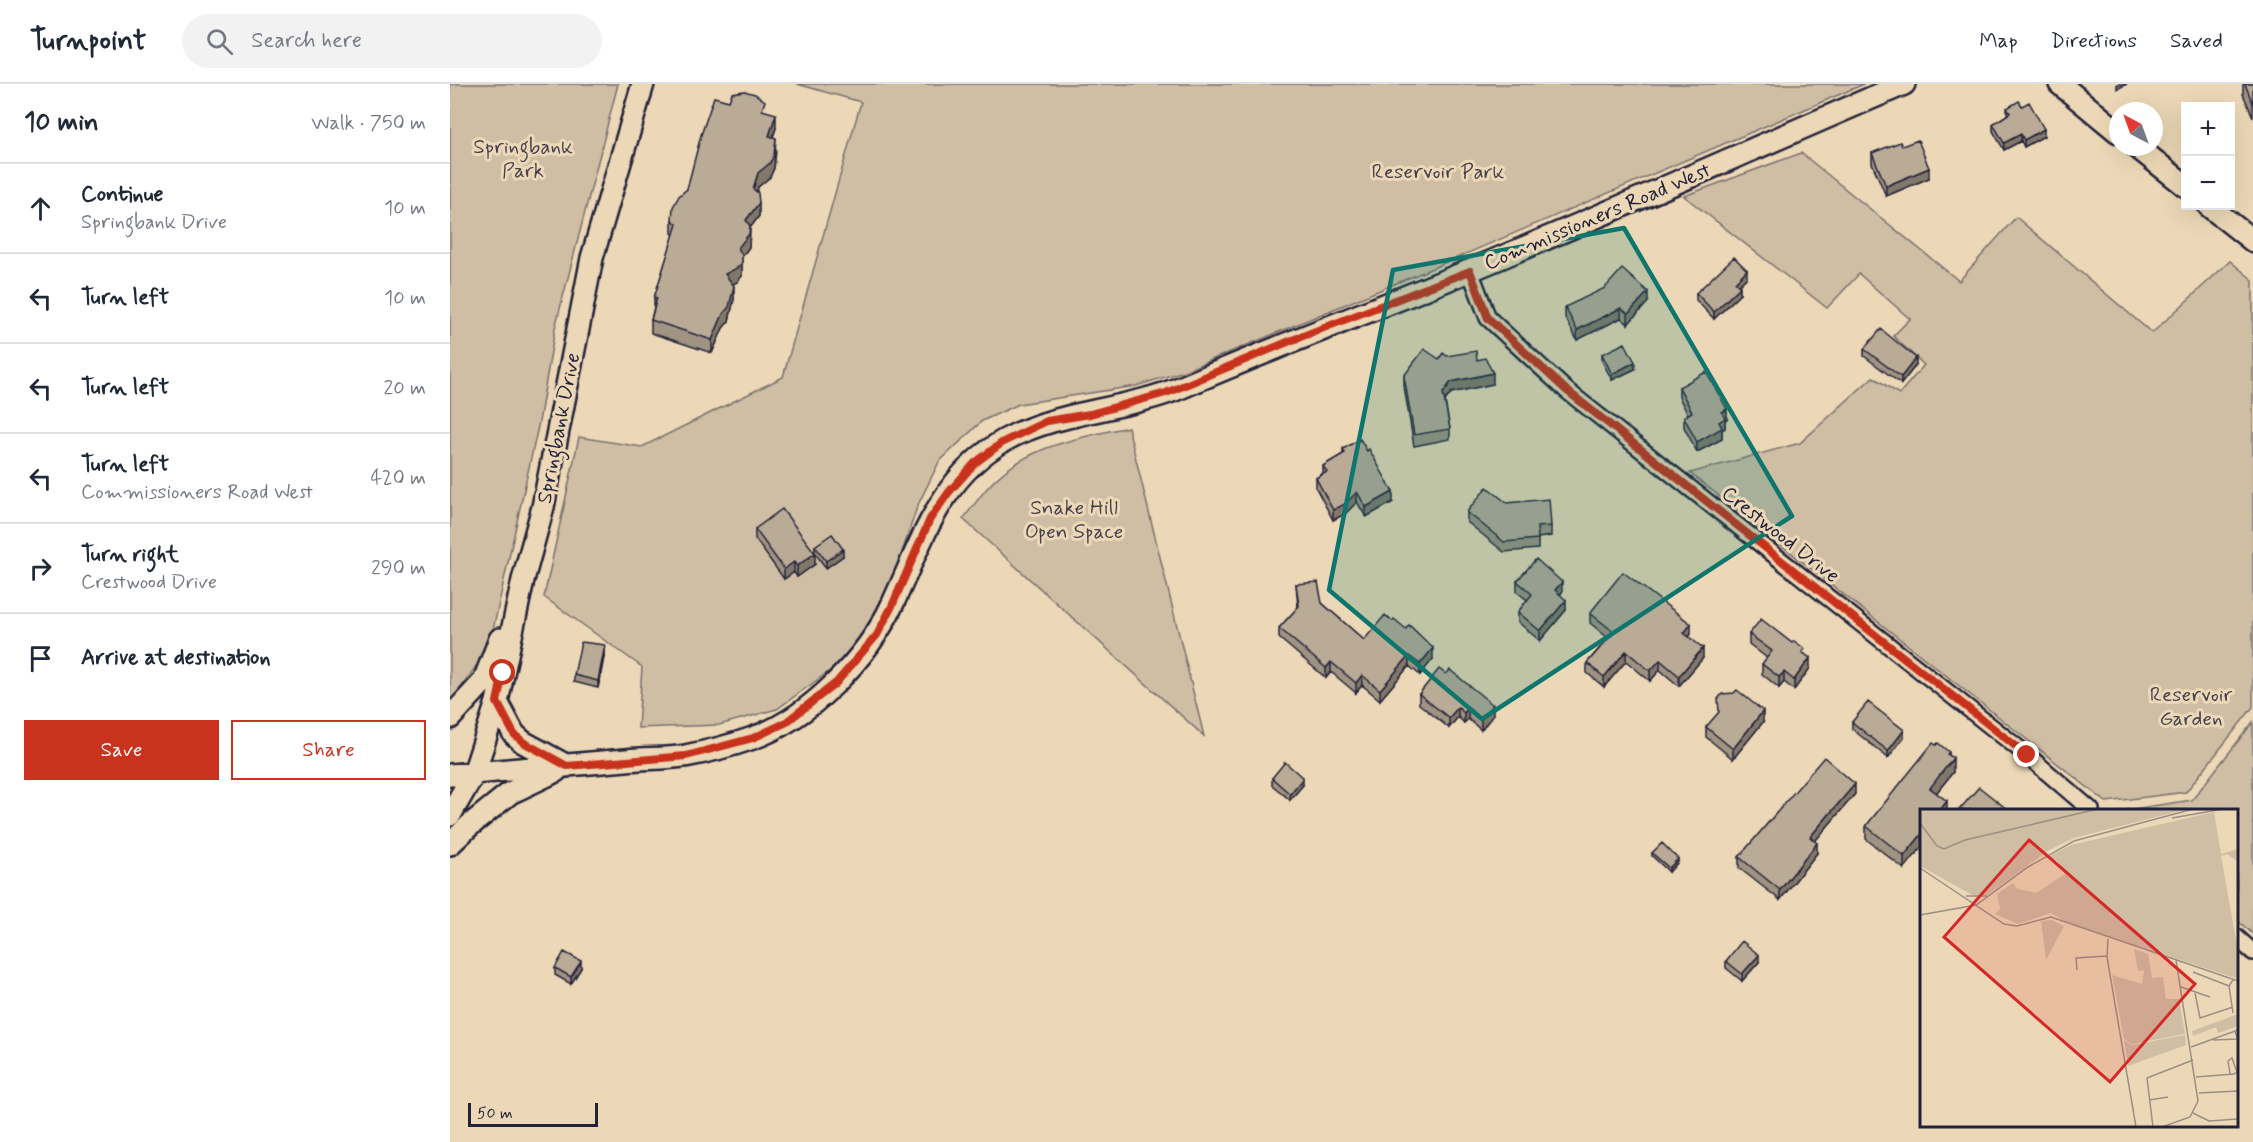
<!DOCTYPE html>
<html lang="en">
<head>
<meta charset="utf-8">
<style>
	:root { --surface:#fff; --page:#f2f2f3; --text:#1f2937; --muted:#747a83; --line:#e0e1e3; --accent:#c8321e }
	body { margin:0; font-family:Mynerve,sans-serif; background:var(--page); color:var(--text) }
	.controls { position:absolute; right:18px; top:18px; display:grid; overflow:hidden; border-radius:0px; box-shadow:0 6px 24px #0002 }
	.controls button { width:54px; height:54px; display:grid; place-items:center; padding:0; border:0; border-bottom:2px solid var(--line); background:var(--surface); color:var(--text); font:30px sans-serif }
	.compass { position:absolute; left:1659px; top:18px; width:54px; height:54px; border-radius:50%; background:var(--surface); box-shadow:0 6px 24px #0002; rotate:319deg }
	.scale { position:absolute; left:18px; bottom:15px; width:130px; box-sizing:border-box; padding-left:6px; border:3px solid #22223b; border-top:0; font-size:16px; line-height:21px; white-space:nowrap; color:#22223b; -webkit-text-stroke:4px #ecd8b6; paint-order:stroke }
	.stop { position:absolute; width:18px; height:18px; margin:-14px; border:4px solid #c8321e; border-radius:50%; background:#fff }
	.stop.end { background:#c8321e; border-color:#fff; box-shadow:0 2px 6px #0008 }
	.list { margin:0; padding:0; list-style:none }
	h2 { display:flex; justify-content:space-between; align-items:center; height:78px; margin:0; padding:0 24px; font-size:26px }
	h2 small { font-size:20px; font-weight:400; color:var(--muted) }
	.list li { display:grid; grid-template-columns:39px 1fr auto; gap:18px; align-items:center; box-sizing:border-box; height:90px; padding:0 24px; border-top:2px solid var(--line) }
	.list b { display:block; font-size:22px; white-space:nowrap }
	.list p { margin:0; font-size:20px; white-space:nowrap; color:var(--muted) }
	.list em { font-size:20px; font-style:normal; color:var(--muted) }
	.actions { display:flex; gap:12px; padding:18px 24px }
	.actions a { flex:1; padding:14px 0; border:2px solid var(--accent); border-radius:0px; text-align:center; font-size:21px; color:var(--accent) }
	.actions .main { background:var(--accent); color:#fff }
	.icon { flex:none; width:33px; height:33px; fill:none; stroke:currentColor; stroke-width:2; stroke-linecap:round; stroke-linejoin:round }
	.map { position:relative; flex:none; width:1803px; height:1058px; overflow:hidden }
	header { display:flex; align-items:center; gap:36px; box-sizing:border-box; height:84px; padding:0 30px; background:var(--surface); border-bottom:2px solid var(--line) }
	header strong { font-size:28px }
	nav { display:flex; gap:33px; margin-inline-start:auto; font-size:21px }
	.search { width:420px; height:54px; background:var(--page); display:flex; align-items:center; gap:15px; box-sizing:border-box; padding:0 21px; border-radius:33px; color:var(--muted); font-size:22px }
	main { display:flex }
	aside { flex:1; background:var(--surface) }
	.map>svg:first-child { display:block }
	.green { fill:#cfbea4; stroke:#787070; stroke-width:1.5 }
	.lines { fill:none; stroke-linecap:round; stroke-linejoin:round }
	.street-casing { stroke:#22223b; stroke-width:20 }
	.secondary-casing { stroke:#22223b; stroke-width:26 }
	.street { stroke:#ecd8b6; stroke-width:15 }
	.secondary { stroke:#ecd8b6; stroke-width:21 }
	.wall { fill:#a09382; stroke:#22223b; stroke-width:1.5 }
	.shaded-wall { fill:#82786a; stroke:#22223b; stroke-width:1.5 }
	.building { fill:#baab97; stroke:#22223b; stroke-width:1.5 }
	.route { stroke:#c8321e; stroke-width:8 }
	.marked { fill:#0f766e; fill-opacity:0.2; stroke:#0f766e; stroke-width:4.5; stroke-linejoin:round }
	.labels { text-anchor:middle; stroke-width:6; stroke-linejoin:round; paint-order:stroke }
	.park-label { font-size:21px; fill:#454150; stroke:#ecd8b6 }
	.street-label { font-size:21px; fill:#22223b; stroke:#ecd8b6 }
	.inset-road { fill:none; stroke:#9b8f85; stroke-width:1.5 }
	.view { fill:#d62828; fill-opacity:0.15; stroke:#d62828; stroke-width:3 }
	.inset-edge { fill:none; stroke:#22223b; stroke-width:3 }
</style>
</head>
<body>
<header>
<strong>Turnpoint</strong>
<div class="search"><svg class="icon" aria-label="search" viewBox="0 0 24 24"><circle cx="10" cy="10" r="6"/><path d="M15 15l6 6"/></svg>Search here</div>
<nav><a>Map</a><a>Directions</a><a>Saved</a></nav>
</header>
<main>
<aside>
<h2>10 min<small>Walk · 750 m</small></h2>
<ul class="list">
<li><svg class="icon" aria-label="ahead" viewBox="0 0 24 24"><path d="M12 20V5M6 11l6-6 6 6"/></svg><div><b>Continue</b><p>Springbank Drive</p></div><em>10 m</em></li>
<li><svg class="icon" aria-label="left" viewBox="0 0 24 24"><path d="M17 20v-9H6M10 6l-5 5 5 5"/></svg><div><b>Turn left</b></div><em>10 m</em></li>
<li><svg class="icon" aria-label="left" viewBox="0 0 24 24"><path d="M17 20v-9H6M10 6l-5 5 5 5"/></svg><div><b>Turn left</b></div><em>20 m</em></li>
<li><svg class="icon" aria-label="left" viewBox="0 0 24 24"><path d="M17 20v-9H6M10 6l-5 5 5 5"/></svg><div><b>Turn left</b><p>Commissioners Road West</p></div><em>420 m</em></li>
<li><svg class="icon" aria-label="right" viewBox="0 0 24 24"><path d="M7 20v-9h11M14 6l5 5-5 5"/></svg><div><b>Turn right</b><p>Crestwood Drive</p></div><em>290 m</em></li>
<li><svg class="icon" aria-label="arrive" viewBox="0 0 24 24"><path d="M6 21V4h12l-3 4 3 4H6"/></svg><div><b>Arrive at destination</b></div></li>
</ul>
<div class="actions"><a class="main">Save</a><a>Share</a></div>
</aside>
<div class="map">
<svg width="1803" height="1058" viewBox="0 0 1803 1058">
	<rect width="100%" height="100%" fill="#ecd8b6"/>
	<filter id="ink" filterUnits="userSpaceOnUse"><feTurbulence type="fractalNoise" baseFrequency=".0167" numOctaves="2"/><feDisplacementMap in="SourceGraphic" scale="12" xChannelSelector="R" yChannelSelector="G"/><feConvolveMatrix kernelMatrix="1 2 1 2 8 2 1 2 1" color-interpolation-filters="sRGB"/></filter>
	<g filter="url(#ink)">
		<!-- green -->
		<path class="green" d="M 0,0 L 168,0 L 105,244 L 89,338 L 39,564 L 0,619 Z
			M 347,0 L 1414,0 L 971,189 L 734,287 L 686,302 L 569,320 L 532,337 L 489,378 L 467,423 L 432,529 L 385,583 L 327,625 L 269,641 L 188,644 L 192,583 L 94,513 L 129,353 L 192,363 L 333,293 L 411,18 Z
			M 1351,69 L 1509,197 L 1566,133 L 1702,249 L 1780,177 L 1803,196 L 1803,623 L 1736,708 L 1656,718 L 1240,389 L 1350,359 L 1423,293 L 1449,310 L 1474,281 L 1443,252 L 1460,235 L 1409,190 L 1377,224 L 1234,112 Z
			M 678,343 L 754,652 L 513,435 C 522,424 530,412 539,402 C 575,362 629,354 678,343 Z
			M 1803,638 L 1803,850 L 1787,836 L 1786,726 L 1676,726 L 1742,716 Z"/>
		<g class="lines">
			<!-- street casing -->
			<g class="street-casing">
				<path id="street" d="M 1020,187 L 1038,234 L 1116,306 L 1577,671 L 1641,726
					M 1786,853 L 1803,868"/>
			</g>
			<!-- secondary casing -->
			<g class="secondary-casing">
				<path id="secondary" d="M 1610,0 L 1668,48
					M 1687,63 L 1736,102
					M 1759,122 L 1803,157
					M 47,618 L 64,650 L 73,658 L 117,682
					M 0,634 L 34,597 L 50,555
					M 0,691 C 59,686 117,681 176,676 C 196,674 216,675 235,672 C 256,668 280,662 300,655 C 358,636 418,574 443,519 C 472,457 491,392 555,356 C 610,326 675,327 732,303 C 827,262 925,226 1021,186 C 1166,126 1309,62 1454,0
					M 0,731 L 24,689 L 47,618 L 73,496 L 93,423 L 142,174 L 193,0
					M 0,760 L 19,742 L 60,709 L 106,687"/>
			</g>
			<!-- street -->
			<use href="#street" class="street"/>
			<!-- secondary -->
			<use href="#secondary" class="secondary"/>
		</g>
		<!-- wall -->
		<path class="wall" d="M 1793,0 L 1803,0 L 1803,33 L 1793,10 Z
			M 1572,22 L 1594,52 L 1574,63 L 1571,57 L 1554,66 L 1543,47 L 1543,40 L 1557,31 L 1557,24 Z
			M 315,27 L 326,44 L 323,53 L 326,67 L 324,84 L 320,93 L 308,103 L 307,107 L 309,132 L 300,144 L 299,163 L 292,173 L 292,192 L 287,198 L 283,200 L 284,215 L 279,237 L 273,244 L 262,269 L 201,249 L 201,236 L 204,223 L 204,214 L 224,151 L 222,149 L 222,136 L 237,105 Z
			M 1452,62 L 1479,94 L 1436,112 L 1422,79 L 1422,69 Z
			M 1297,193 L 1289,201 L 1290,210 L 1264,235 L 1246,216 L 1246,209 Z
			M 1198,218 L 1178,240 L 1171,234 L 1127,256 L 1115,233 L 1115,223 Z
			M 1414,265 L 1466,281 L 1451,300 L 1414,272 Z
			M 1152,270 L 1185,285 L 1162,296 L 1152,277 Z
			M 997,272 L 1027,276 L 1043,300 L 1001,309 L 995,317 L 1000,345 L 1000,355 L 964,362 L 954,303 L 954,292 Z
			M 1229,303 L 1277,335 L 1275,336 L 1275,344 L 1272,346 L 1272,355 L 1247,368 L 1234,343 L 1234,333 L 1238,331 L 1229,313 Z
			M 893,365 L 943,418 L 916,433 L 907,418 L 895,430 L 883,436 L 866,404 L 866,394 L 873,389 L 873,382 L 893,370 Z
			M 1057,419 L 1101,442 L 1101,452 L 1088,454 L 1088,465 L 1054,468 L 1017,438 L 1017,428 Z
			M 305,445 L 365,480 L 347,493 L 344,488 L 334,495 L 305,455 Z
			M 365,462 L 393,472 L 376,484 L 365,469 Z
			M 1067,497 L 1112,508 L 1110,511 L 1116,526 L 1090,557 L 1068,538 L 1068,528 L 1077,516 L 1067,508 Z
			M 846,500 L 872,519 L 914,556 L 983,575 L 970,591 L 959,582 L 930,616 L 912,601 L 906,609 L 881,588 L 876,594 L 829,554 L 829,544 L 848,523 Z
			M 1140,529 L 1241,550 L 1239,553 L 1253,574 L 1229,602 L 1210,586 L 1200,597 L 1176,577 L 1154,603 L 1137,589 L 1137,579 L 1158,554 L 1140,539 Z
			M 1299,550 L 1355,570 L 1360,584 L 1344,606 L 1334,598 L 1329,604 L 1312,590 L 1312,580 L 1317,574 L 1299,560 Z
			M 155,568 L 148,604 L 124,598 L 124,591 Z
			M 969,610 L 1043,631 L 1031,646 L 1018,635 L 1014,639 L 1008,633 L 999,644 L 969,620 Z
			M 1313,638 L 1283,675 L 1256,653 L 1256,643 Z
			M 1402,638 L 1454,653 L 1438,674 L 1402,645 Z
			M 1499,671 L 1503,688 L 1486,709 L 1497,726 L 1454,785 L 1416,755 L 1416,742 Z
			M 822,694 L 853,701 L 840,716 L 822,701 Z
			M 1405,710 L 1365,757 L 1367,769 L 1330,816 L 1289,784 L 1289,773 Z
			M 1202,769 L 1228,778 L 1219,788 L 1202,772 Z
			M 1276,877 L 1309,878 L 1292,897 L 1276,884 Z
			M 105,884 L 131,884 L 121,900 L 105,891 Z"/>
		<!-- shaded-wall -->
		<path class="shaded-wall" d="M 1667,0 L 1677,0 L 1667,5 Z
			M 326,30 L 326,44 L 319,65 L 319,52 Z
			M 1594,45 L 1594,52 L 1574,63 L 1574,56 Z
			M 1571,50 L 1571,57 L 1554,66 L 1554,59 Z
			M 326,54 L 324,84 L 320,93 L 308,103 L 303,119 L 303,105 L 308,89 Z
			M 1479,84 L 1479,94 L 1436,112 L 1436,102 Z
			M 309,119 L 309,132 L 300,144 L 299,163 L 288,178 L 288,164 L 296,136 Z
			M 292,179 L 292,192 L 287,198 L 275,204 L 275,190 Z
			M 1297,186 L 1297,193 L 1285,205 L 1285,198 Z
			M 284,202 L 284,215 L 279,237 L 273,244 L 262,269 L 262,256 Z
			M 1290,203 L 1290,210 L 1264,235 L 1264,228 Z
			M 1198,208 L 1198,218 L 1178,240 L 1178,230 Z
			M 1171,224 L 1171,234 L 1127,256 L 1127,246 Z
			M 1466,274 L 1466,281 L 1451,300 L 1451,293 Z
			M 1185,278 L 1185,285 L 1162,296 L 1162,290 Z
			M 1043,289 L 1043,300 L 1001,309 L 993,319 L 993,309 L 1001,298 Z
			M 1277,325 L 1277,335 L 1275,336 L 1275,344 L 1272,346 L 1272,355 L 1247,368 L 1247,358 L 1269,338 L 1272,328 Z
			M 907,408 L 907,418 L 895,430 L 883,436 L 883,426 Z
			M 943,408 L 943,418 L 916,433 L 916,423 Z
			M 393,465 L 393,472 L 376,484 L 376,477 Z
			M 365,469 L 365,480 L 347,493 L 347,482 Z
			M 344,478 L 344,488 L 334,495 L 334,485 Z
			M 1112,498 L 1112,508 L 1105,517 L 1105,506 Z
			M 1116,516 L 1116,526 L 1090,557 L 1090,547 Z
			M 1241,540 L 1241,550 L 1234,559 L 1234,549 Z
			M 155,561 L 155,568 L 148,604 L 148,597 Z
			M 983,564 L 983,575 L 970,591 L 970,580 Z
			M 1253,564 L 1253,574 L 1229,602 L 1229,592 Z
			M 1176,567 L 1176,577 L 1154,603 L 1154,593 Z
			M 959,572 L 959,582 L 930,616 L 930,606 Z
			M 1360,574 L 1360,584 L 1344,606 L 1344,596 Z
			M 1210,576 L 1210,586 L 1200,597 L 1200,587 Z
			M 881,578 L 881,588 L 876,594 L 876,584 Z
			M 1334,588 L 1334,598 L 1329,604 L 1329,593 Z
			M 912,591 L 912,601 L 906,609 L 906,599 Z
			M 1043,621 L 1043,631 L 1031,646 L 1031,635 Z
			M 1008,623 L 1008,633 L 999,644 L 999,634 Z
			M 1018,624 L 1018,635 L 1014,639 L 1014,629 Z
			M 1313,627 L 1313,638 L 1283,675 L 1283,665 Z
			M 1454,646 L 1454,653 L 1438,674 L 1438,667 Z
			M 1499,668 L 1499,680 L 1503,674 L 1503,688 L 1480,717 L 1480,704 Z
			M 853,694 L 853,701 L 840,716 L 840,710 Z
			M 1405,700 L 1405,710 L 1360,763 L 1360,753 Z
			M 1497,717 L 1497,726 L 1490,726 Z
			M 1472,750 L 1472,763 L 1454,785 L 1454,772 Z
			M 1367,759 L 1367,769 L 1330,816 L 1330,806 Z
			M 1228,775 L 1228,778 L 1219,788 L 1219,784 Z
			M 1309,871 L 1309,878 L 1292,897 L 1292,890 Z
			M 131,877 L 131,884 L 121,900 L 121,893 Z"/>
		<!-- building -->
		<path class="building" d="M 1795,0 L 1803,0 L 1803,20 Z
			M 294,7 L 305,10 L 315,17 L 312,26 L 326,30 L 319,52 L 326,54 L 324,71 L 320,79 L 308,89 L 303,105 L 308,109 L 309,119 L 296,136 L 300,142 L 299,150 L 288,164 L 292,171 L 292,179 L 287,184 L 275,190 L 284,202 L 279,223 L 273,230 L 262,256 L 201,236 L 207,214 L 204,214 L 227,140 L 222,136 L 223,123 L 229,112 L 237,105 L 251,51 L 264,13 L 279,17 L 282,9 Z
			M 1569,17 L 1572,22 L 1579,18 L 1594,45 L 1574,56 L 1571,50 L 1554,59 L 1543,40 L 1560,29 L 1557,24 Z
			M 1468,56 L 1479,84 L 1436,102 L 1422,69 L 1450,58 L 1452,62 Z
			M 1284,173 L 1297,186 L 1285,198 L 1290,203 L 1264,228 L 1246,209 Z
			M 1172,185 L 1198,208 L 1178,230 L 1171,224 L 1127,246 L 1115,223 L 1155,204 Z
			M 1431,245 L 1466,274 L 1451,293 L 1414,265 Z
			M 1175,259 L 1185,278 L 1162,290 L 1152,270 Z
			M 974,265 L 989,275 L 993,269 L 997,272 L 1026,267 L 1027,276 L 1035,274 L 1043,289 L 1001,298 L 993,309 L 1000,345 L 964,351 L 954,292 Z
			M 1256,288 L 1277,325 L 1272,328 L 1275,334 L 1269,338 L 1272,344 L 1247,358 L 1234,333 L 1242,328 L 1229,303 Z
			M 910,355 L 917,367 L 919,365 L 943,408 L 916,423 L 907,408 L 895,420 L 883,426 L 866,394 L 877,388 L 873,382 L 895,369 L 893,365 Z
			M 1037,403 L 1057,419 L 1099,415 L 1101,442 L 1087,443 L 1088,455 L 1054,458 L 1017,428 Z
			M 332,425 L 365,469 L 347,482 L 344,478 L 334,485 L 305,445 Z
			M 382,450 L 393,465 L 376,477 L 365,462 Z
			M 1086,475 L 1112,498 L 1105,506 L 1116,516 L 1090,547 L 1068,528 L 1082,510 L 1067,497 Z
			M 1173,488 L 1241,540 L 1234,549 L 1253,564 L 1229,592 L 1210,576 L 1200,587 L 1176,567 L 1154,593 L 1137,579 L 1164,548 L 1140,529 Z
			M 868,498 L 872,519 L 914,556 L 935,531 L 942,537 L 944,535 L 956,545 L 959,541 L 983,564 L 970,580 L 959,572 L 930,606 L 912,591 L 906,599 L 881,578 L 876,584 L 829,544 L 849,522 L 846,500 Z
			M 1311,535 L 1342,559 L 1344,557 L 1355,565 L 1352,568 L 1360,574 L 1344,596 L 1334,588 L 1329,593 L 1312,580 L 1322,567 L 1299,550 Z
			M 131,558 L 155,561 L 148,597 L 124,591 Z
			M 989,585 L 996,590 L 1000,586 L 1043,621 L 1031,635 L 1018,624 L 1014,629 L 1008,623 L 999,634 L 969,610 Z
			M 1287,606 L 1313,627 L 1283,665 L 1256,643 L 1269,628 L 1268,615 L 1272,610 L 1284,609 Z
			M 1418,618 L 1454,646 L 1438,667 L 1402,638 Z
			M 1483,659 L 1486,661 L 1488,659 L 1499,668 L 1497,670 L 1503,674 L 1480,704 L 1497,717 L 1490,726 L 1472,726 L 1472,750 L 1454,772 L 1416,742 Z
			M 1374,673 L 1405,700 L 1360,753 L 1367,759 L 1330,806 L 1289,773 Z
			M 835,678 L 853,694 L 840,710 L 822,694 Z
			M 1529,703 L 1558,726 L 1509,726 Z
			M 1212,759 L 1228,775 L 1219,784 L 1202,769 Z
			M 1292,857 L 1309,871 L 1292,890 L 1276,877 Z
			M 114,868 L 131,877 L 121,893 L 105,884 Z"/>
	</g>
	<g class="lines" filter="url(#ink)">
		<!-- route -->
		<path class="route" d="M 53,589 L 47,618 L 64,650 L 73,658 L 117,682 L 236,672 L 303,654 L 335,639 L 386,599 L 427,551 L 442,522 L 480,435 L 499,408 L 525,379 L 553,358 L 597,337 L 640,330 L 716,309 L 840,257 L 1020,187 L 1038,234 L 1116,306 L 1577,671"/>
	</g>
	<!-- marked area -->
	<path class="marked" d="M 1174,144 L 1342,432 L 1032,635 L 879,506 L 943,186 Z"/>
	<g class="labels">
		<!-- park labels -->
		<g class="park-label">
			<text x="73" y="69">Springbank<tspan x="73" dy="24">Park</tspan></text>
			<text x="988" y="94">Reservoir Park</text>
			<text x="624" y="430">Snake Hill<tspan x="624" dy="24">Open Space</tspan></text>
			<text x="1741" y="617">Reservoir<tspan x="1741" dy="24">Garden</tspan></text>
		</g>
		<!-- street labels -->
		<g class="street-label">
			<text transform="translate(1147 132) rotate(-23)" y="7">Commissioners Road West</text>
			<text transform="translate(108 344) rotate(-79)" y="7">Springbank Drive</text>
			<text transform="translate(1331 450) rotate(38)" y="7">Crestwood Drive</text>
		</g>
	</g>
	<!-- overview -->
	<g transform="translate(1470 725)">
		<rect width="318" height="318" fill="#ecd8b6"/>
		<path d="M 0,0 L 268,0 L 154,29 L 129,41 L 67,86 L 56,88 L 0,57 ZM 294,3 L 301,45 L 318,40 L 317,52 L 307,45 L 301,47 L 318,142 L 318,170 L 148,114 L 131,104 L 98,115 L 75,105 L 80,100 L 77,85 L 93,74 L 98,80 L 116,84 L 145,65 L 137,52 L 128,48 L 151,36 ZM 132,111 L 144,117 L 126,151 L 121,112 ZM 214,140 L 228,145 L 232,169 L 243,168 L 246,190 L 259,190 L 265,225 L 212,235 L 204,230 L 192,166 L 222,175 L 224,161 L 218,162 ZM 318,205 L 318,217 L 298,224 L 296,218 L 273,227 L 272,222 ZM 265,226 L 266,236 L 208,257 L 204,231 L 212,236 Z" fill="#cfbea4"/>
		<path class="inset-road" d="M 252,9 L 303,0M 0,14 L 17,37 L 24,40 L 45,31 L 178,0M 0,59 L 84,115 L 97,117 L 131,108 L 318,172M 46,87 L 67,87M 0,106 L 56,96 L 108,58 L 154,32 L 273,0M 188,130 L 187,148 L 216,318M 157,161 L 156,149 L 187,147M 273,163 L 309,177M 313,171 L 309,177 L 313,204M 261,178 L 290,188M 275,184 L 280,209 L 313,198M 293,231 L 318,230 L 315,223M 271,238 L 318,221M 276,268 L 314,265 L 317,263 L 312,249 L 308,252 L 310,265M 279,284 L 318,282M 229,291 L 248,288M 273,304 L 289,312 L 318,310M 233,318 L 227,269 L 273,251M 242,318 L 270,308 L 278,292 L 256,151"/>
		<path class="view" d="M 109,31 L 275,175 L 190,273 L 24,128 Z"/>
		<rect width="318" height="318" class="inset-edge"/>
	</g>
</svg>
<div class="controls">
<button>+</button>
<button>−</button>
</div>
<svg class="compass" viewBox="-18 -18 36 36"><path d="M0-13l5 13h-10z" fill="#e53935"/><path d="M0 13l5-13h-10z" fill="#747a83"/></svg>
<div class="scale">50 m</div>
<div class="stop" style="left:53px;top:589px"></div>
<div class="stop end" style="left:1577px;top:671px"></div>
</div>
</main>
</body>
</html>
